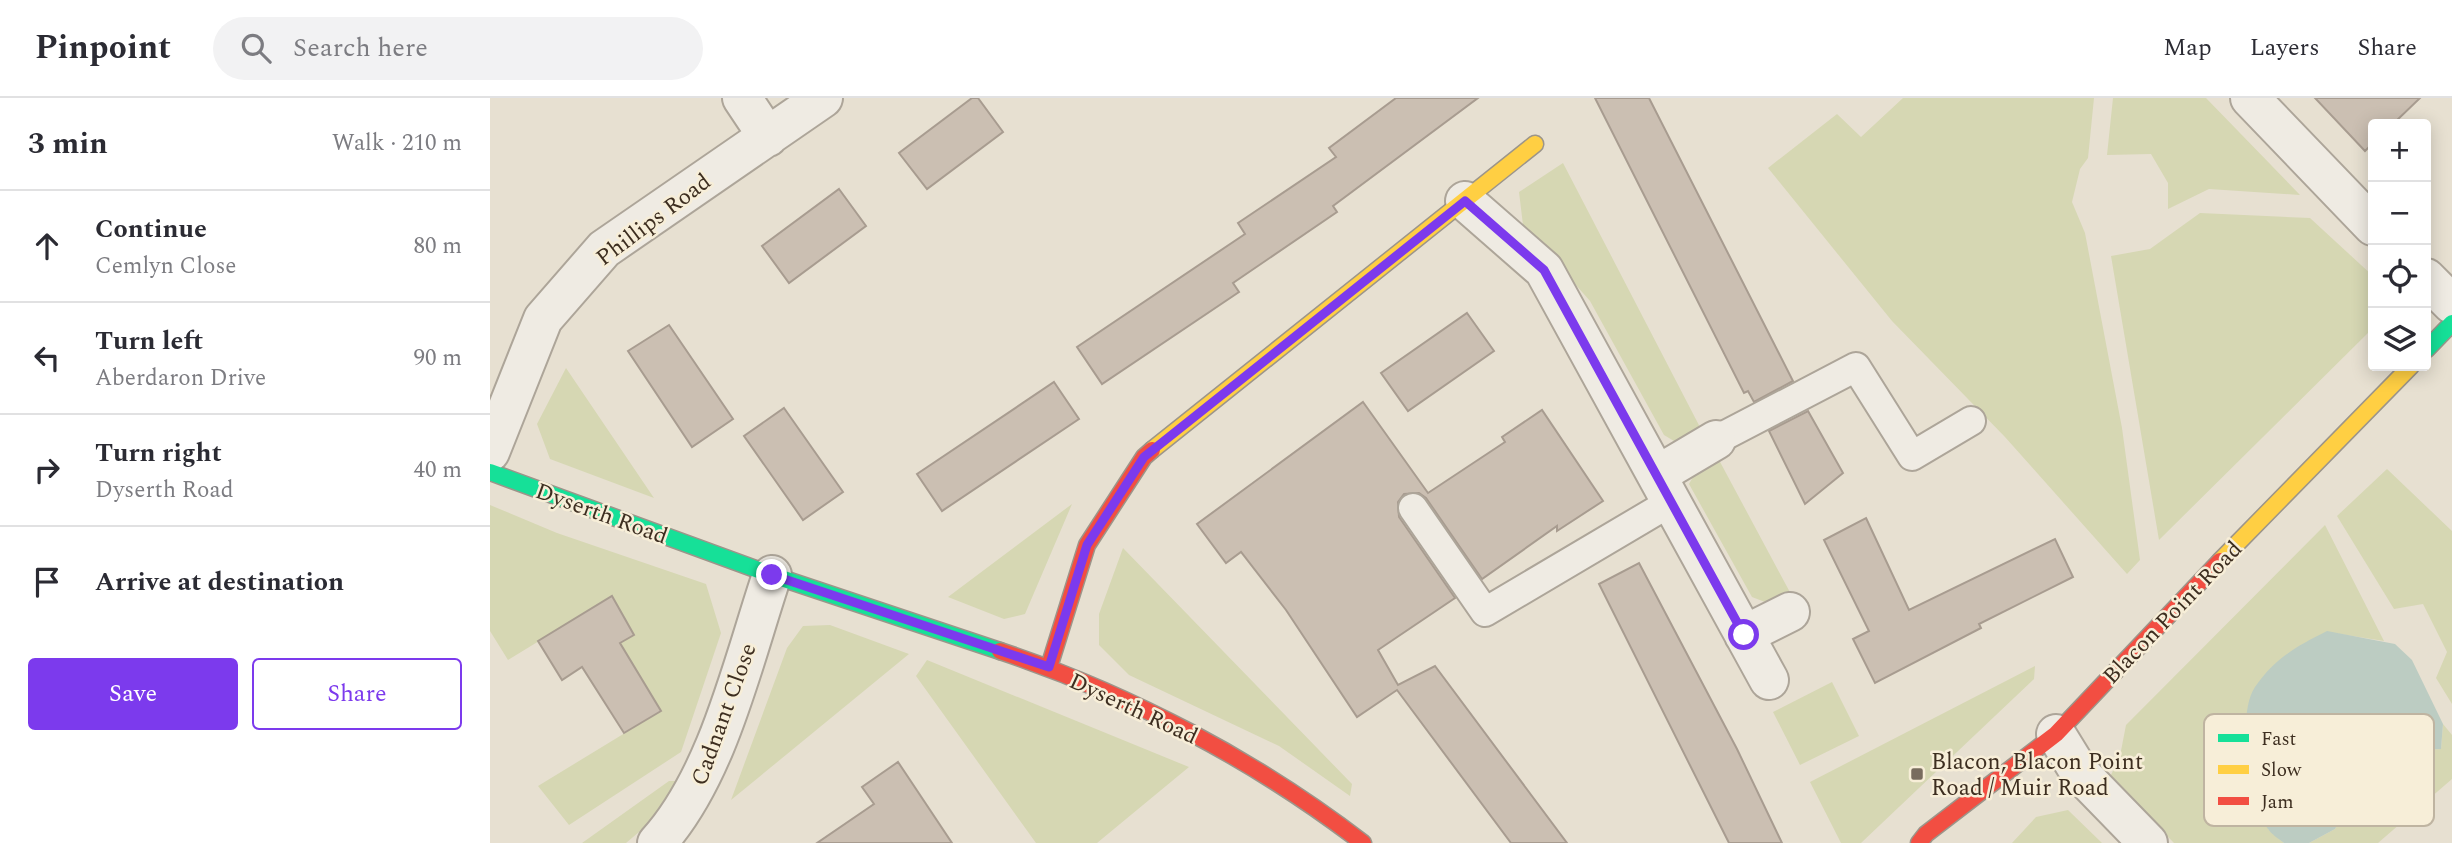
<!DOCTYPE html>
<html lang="en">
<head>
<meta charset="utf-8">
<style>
	:root { --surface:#fff; --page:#f2f2f3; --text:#2b2b33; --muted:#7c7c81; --line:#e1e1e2; --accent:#7c3aed }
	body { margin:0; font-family:Spectral,serif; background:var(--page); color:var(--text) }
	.controls { position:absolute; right:21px; top:21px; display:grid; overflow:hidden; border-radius:7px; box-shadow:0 4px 18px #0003 }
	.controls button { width:63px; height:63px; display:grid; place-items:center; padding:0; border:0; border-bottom:2px solid var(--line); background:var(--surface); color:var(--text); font:35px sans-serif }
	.stop { position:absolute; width:21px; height:21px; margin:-16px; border:5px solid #7c3aed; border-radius:50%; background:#fff }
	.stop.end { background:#7c3aed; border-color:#fff; box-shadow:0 2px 7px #0008 }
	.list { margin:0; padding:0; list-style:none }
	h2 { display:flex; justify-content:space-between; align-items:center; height:91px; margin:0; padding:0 28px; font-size:30px }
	h2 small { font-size:23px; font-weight:400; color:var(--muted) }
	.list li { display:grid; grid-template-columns:46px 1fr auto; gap:21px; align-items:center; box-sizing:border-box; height:112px; padding:0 28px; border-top:2px solid var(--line) }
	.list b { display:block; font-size:26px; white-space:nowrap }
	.list p { margin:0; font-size:23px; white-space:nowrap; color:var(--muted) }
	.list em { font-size:23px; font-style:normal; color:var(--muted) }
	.actions { display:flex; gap:14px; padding:21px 28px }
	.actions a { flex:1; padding:16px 0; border:2px solid var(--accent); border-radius:7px; text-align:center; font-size:24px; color:var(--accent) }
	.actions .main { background:var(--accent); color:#fff }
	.icon { flex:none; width:38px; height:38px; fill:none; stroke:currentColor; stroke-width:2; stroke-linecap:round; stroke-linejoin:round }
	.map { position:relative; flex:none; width:1962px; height:745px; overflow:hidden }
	header { display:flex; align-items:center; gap:42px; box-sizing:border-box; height:98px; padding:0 35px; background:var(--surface); border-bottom:2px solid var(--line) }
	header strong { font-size:33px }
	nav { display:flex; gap:38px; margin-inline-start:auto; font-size:24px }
	.search { width:490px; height:63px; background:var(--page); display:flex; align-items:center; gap:18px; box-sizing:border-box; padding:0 24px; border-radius:38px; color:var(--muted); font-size:26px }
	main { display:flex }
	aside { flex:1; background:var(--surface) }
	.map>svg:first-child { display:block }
	.green { fill:#d6d7b3 }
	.water { fill:#bcccc2 }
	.building { fill:#cbbfb2; stroke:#a89c90; stroke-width:2 }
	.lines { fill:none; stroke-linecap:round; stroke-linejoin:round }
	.lane-casing { stroke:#ada599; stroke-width:32 }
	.street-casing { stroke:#ada599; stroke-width:42 }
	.fast-casing { stroke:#9c958a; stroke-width:19 }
	.slow-casing { stroke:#9c958a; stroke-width:19 }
	.jam-casing { stroke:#9c958a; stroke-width:19 }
	.lane { stroke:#efebe3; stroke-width:28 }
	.street { stroke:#efebe3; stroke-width:38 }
	.fast { stroke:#16e098; stroke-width:16 }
	.slow { stroke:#ffcf43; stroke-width:16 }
	.jam { stroke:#f24e42; stroke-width:16 }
	.route { stroke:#7c3aed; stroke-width:9 }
	.poi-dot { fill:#786c5e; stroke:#f7eed8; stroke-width:2.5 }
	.labels { text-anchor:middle; stroke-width:5; stroke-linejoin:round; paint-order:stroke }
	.street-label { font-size:23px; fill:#3d2e20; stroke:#f7eed8 }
	.poi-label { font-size:23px; fill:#3d2e20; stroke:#f7eed8; text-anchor:start }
	.key { fill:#f7eed8; stroke:#bfb4a1; stroke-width:2 }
	.key-label { font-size:19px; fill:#3d2e20 }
</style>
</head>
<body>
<header>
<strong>Pinpoint</strong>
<div class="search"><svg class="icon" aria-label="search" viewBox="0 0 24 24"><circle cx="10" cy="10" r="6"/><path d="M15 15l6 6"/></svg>Search here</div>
<nav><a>Map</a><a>Layers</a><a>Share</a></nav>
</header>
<main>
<aside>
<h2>3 min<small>Walk · 210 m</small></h2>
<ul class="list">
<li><svg class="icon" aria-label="ahead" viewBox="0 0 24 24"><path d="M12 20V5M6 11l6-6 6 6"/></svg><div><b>Continue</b><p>Cemlyn Close</p></div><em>80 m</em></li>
<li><svg class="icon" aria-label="left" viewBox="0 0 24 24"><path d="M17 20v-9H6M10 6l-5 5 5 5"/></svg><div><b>Turn left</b><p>Aberdaron Drive</p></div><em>90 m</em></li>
<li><svg class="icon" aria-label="right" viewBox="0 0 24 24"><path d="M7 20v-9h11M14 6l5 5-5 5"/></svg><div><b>Turn right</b><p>Dyserth Road</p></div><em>40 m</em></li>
<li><svg class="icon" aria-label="arrive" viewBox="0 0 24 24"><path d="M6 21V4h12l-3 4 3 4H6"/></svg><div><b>Arrive at destination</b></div></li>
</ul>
<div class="actions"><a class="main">Save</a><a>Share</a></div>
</aside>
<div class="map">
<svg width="1962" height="745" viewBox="0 0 1962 745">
	<rect width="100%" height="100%" fill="#e7e0d1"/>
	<!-- green -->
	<path class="green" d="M 1413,0 L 1604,0 L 1598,60 L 1590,71 L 1582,104 L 1595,135 L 1632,330 L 1650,462 L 1637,476 L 1515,339 L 1402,223 L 1278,70 L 1347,16 L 1371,39 Z
		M 1623,0 L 1716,0 L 1810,97 L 1719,91 L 1678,111 L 1678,85 L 1661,56 L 1617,57 Z
		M 1073,65 L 1212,333 L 1189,346 L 1174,337 L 1100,203 L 1033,127 L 1029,94 Z
		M 1710,115 L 1820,120 L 1883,178 L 1883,230 L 1669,442 L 1621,158 L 1660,151 Z
		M 76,270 L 164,400 L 60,361 L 47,326 Z
		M 1229,362 L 1302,498 L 1280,506 L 1262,499 L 1199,386 L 1207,372 Z
		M 1897,371 L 1962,433 L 1962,606 L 1946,580 L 1957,554 L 1933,506 L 1904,511 L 1847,418 Z
		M 582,406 L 535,516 L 514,521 L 458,499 Z
		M 0,407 L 67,435 L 216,486 L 231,535 L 191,654 L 79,727 L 48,688 L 171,613 L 130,545 L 144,536 L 121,499 L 18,562 L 0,533 Z
		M 1835,427 L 1894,543 L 1837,534 L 1778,731 L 1794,745 L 1684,745 L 1620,679 L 1630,658 L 1636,627 Z
		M 633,450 L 862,686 L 860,698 L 789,648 L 639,577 L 609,547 L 609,516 Z
		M 340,527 L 419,556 L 241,702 L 297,550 L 313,528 Z
		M 437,562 L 699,669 L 607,745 L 546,745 L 426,578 Z
		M 1545,568 L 1544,581 L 1371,745 L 1351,745 L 1320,684 Z
		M 1342,584 L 1369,638 L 1310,667 L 1283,614 Z
		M 1953,626 L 1962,637 L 1962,681 L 1888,745 L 1819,745 L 1845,731 L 1887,659 L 1905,653 L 1951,651 Z
		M 179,683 L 193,683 L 175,712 L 136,745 L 92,745 Z
		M 1578,712 L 1612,745 L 1522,745 L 1546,719 Z"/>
	<!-- water -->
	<path class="water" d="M 1837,533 L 1905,546 L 1922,562 L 1953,626 L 1951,651 L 1905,653 L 1887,659 L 1845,731 L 1819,745 L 1794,745 C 1789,741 1781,736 1778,731 C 1759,704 1746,617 1765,589 C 1785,560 1807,548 1837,533 Z"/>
	<!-- building -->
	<path class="building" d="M 482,0 L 488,0 L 513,34 L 437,91 L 409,55 Z
		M 906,0 L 988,0 L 843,108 L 847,114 L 743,185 L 749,194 L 612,286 L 587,249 L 755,136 L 748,125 L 846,59 L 839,50 Z
		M 1105,0 L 1159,0 L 1303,283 L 1264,304 L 1258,293 L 1254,295 Z
		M 1825,0 L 1930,0 L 1903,26 L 1883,26 L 1883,45 L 1875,53 Z
		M 349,91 L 376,128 L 299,185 L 272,148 Z
		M 977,215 L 1004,253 L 918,313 L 891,275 Z
		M 179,227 L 243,321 L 202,349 L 138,253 Z
		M 564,284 L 589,321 L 452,413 L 427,376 Z
		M 873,304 L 938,395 L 1015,344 L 1012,339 L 1052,312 L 1113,403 L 1067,433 L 1067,428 L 992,481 L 936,400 L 929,395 L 914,396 L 908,404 L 909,419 L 965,500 L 888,552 L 908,587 L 945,568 L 1077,745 L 1021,745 L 907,592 L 867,619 L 796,512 L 751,454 L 736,465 L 707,426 Z
		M 294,310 L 353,394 L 313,422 L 254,338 Z
		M 1318,313 L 1353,375 L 1315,406 L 1279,333 Z
		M 1376,420 L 1419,512 L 1565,441 L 1583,479 L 1489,526 L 1491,530 L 1385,585 L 1363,541 L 1379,533 L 1334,442 Z
		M 1149,465 L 1247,651 L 1292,745 L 1239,745 L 1109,486 Z
		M 122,498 L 144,537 L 130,545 L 171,613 L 134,635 L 92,569 L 72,582 L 48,543 Z
		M 408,664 L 462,745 L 327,745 L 384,706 L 372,689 Z"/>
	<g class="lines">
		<!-- lane casing -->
		<g class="lane-casing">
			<path id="lane" d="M 1226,342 L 1366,269 L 1422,358 L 1481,323
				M 923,410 L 995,514 L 1181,404"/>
		</g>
		<!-- street casing -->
		<g class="street-casing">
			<path id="street" d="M 252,0 L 278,39
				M 1760,0 L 1883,128
				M 975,103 L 1054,172 L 1279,582
				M 1936,180 L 1962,206
				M 0,354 L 53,221 L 114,151 L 333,0
				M 1167,377 L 1226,342
				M 1254,537 L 1300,514
				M 1566,636 L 1590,675 L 1658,745
				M 167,745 C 228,678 253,563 282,477"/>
		</g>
		<!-- fast casing -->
		<g class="fast-casing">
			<path id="fast" d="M 1936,252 L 1962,225
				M 0,374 L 282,477 L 510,553"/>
		</g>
		<!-- slow casing -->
		<g class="slow-casing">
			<path id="slow" d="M 662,352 L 1045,46
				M 1730,463 L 1921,268"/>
		</g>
		<!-- jam casing -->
		<g class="jam-casing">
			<path id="jam" d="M 510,553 C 639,596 765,662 873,745
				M 559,569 L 597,447 L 654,359 L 662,352
				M 1429,745 L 1436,736 L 1566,636 L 1730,463"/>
		</g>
		<!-- lane -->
		<use href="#lane" class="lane"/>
		<!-- street -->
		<use href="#street" class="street"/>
		<!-- fast -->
		<use href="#fast" class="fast"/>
		<!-- slow -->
		<use href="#slow" class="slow"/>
		<!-- jam -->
		<use href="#jam" class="jam"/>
	</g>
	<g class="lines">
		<!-- route -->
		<path class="route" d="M 282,477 L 559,569 L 597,447 L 654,359 L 975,103 L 1054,172 L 1254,537"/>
	</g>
	<!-- markers -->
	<rect class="poi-dot" x="1420" y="669" width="14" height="14" rx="3.5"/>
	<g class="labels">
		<!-- street labels -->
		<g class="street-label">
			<text transform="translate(163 121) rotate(-37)" y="8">Phillips Road</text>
			<text transform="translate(112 415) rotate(20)" y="8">Dyserth Road</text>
			<text transform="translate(1682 514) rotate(-46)" y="8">Blacon Point Road</text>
			<text transform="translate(644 610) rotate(25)" y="8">Dyserth Road</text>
			<text transform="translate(233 616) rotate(-70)" y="8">Cadnant Close</text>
		</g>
		<!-- poi labels -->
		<g class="poi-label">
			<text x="1441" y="671">Blacon, Blacon Point<tspan x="1441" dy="26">Road / Muir Road</tspan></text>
		</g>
	</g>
	<!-- legend -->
	<rect x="1714" y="616" width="230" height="112" rx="10" class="key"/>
	<rect x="1728" y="636" width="31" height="8" fill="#16e098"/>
	<rect x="1728" y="667" width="31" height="9" fill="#ffcf43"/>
	<rect x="1728" y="699" width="31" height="8" fill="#f24e42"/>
	<g class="key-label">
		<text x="1771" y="647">Fast</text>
		<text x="1771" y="678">Slow</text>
		<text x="1771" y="710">Jam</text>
	</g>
</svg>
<div class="controls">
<button>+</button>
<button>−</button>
<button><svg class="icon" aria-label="locate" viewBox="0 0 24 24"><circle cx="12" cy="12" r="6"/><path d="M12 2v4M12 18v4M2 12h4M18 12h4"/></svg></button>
<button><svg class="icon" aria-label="layers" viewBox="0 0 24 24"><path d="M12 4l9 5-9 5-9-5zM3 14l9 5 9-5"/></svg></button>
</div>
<div class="stop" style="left:1254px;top:537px"></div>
<div class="stop end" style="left:282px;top:477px"></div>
</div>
</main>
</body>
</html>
